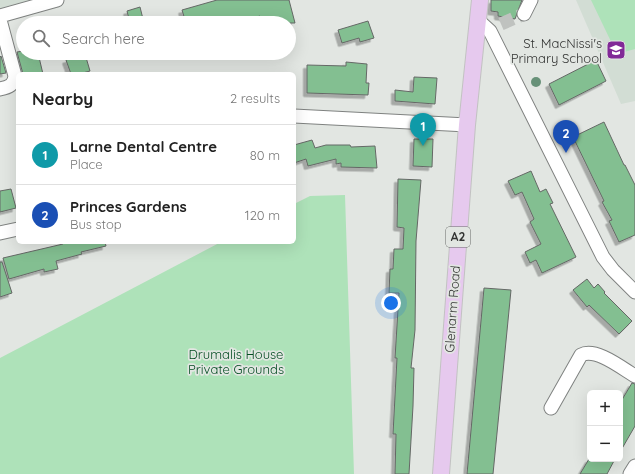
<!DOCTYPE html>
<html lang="en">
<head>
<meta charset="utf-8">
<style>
	:root { --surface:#fff; --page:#f2f2f2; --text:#222; --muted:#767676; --line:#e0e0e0; --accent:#812997 }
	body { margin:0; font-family:Quicksand,sans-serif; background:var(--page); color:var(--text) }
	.controls { position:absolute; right:12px; bottom:12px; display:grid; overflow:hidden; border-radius:6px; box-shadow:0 4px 16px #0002 }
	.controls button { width:36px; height:36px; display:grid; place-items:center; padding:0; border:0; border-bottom:1px solid var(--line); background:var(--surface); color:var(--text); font:20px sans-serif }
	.you { position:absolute; left:391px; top:303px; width:14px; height:14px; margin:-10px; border:3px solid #fff; border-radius:50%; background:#1a73e8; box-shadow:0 0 0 6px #1a73e833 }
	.badge { display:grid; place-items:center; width:26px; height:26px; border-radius:50%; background:var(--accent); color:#fff; font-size:13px; font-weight:700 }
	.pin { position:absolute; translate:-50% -33px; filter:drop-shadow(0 1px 2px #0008) }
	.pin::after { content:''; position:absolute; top:21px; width:14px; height:12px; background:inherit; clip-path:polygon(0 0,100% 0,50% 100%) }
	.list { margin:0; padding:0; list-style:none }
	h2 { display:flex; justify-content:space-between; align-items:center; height:52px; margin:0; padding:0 16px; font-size:17px }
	h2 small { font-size:13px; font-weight:400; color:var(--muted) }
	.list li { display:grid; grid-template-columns:26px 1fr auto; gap:12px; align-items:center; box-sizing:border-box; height:60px; padding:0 16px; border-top:1px solid var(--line) }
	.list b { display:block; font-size:15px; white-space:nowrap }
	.list p { margin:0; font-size:13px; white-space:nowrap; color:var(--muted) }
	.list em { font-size:13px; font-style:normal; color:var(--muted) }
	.icon { flex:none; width:22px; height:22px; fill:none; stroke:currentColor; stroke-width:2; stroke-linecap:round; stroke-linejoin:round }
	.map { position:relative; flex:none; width:635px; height:474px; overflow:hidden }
	.search { position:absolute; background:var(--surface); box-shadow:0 4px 16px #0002; left:16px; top:16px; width:280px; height:44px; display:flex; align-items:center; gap:10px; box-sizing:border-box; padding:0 14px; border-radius:22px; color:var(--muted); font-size:15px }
	.panel { position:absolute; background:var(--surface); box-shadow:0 4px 16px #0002; left:16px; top:72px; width:280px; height:172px; border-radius:6px }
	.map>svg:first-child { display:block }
	.built { fill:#d2ddd4 }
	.green { fill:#aee2b9 }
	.building { fill:#83bf91; stroke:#656866; filter:url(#shadow) }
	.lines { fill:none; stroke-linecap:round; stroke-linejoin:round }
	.minor-tunnel { stroke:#bfc2bf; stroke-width:13; stroke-dasharray:13 6; stroke-linecap:butt }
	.minor-casing { stroke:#7f8280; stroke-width:15 }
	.major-casing { stroke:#c2c2c2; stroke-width:18 }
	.minor { stroke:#fff; stroke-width:13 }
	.major { stroke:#e6c9ee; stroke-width:16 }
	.tree { fill:#679178 }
	.labels { text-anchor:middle; stroke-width:3.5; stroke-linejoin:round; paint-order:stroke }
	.shield { fill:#e2e6e2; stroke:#676967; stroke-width:1 }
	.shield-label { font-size:12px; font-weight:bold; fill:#323332 }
	.poi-label { font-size:13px; fill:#323332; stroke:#e2e6e2; text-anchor:end }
	.street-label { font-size:13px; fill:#323332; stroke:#e2e6e2 }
	.park-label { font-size:13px; fill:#024c21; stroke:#e2e6e2 }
</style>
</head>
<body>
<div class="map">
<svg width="635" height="474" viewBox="0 0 635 474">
	<defs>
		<filter id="shadow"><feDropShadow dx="-3.5" dy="3.5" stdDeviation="0" flood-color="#0004"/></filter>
	</defs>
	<rect width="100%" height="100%" fill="#e2e6e2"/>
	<!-- built -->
	<path class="built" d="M 0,0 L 49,0 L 0,16 Z
		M 576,0 L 635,0 L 635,101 L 621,104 Z"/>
	<!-- green -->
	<path class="green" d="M 591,0 L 635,0 L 635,49 L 617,54 Z
		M 345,195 L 354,474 L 0,474 L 0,358 L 221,242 L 294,242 L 294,204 L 310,196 Z"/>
	<!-- building -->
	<path class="building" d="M 217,0 L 289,0 L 295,23 L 262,23 L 260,16 L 236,23 L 186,23 L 182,10 Z
		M 491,0 L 522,0 L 515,19 L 498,16 L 498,12 L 491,11 Z
		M 140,7 L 144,23 L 130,23 L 127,11 Z
		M 368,21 L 374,38 L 360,42 L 359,38 L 342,43 L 338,30 Z
		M 23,51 L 23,53 L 38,53 L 43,74 L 23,74 L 17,52 Z
		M 85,54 L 90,71 L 79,74 L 71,74 L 66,60 Z
		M 1,56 L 6,73 L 0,74 L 0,57 Z
		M 596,60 L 606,81 L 559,105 L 549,84 Z
		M 346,62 L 367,64 L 366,83 L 369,83 L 368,95 L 307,93 L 307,65 L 346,66 Z
		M 414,77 L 437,78 L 435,104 L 395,101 L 395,90 L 413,92 Z
		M 604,122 L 624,165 L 625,165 L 635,185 L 635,235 L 619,242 L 609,221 L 612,220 L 602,202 L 604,201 L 573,137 Z
		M 414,139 L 433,139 L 432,167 L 413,166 Z
		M 312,140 L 315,148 L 326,145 L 350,145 L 351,147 L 375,146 L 377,168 L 341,167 L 341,163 L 336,164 L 336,159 L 308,166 L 306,159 L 294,163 L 294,145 Z
		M 531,171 L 540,192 L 546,189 L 553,203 L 550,204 L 576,257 L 542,273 L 536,260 L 530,263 L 525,252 L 541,244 L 530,222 L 534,219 L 522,192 L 515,195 L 508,181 Z
		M 398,179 L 421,180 L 416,241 L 415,330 L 411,368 L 414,368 L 413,406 L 409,474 L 395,474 L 396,434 L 393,434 L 397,358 L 395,358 L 399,293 L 389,293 L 390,269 L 393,269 L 394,249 L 403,249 L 404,228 L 397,227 Z
		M 11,189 L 16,208 L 0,212 L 0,191 Z
		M 63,242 L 105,242 L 106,246 L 81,252 L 82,254 L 56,261 L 58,269 L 44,272 L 44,269 L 9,279 L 3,258 L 63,244 Z
		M 0,262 L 2,262 L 12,293 L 0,297 Z
		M 587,279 L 594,288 L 598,284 L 605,292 L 604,293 L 632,321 L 619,334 L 589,305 L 587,307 L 573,290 Z
		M 484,288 L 511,290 L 493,474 L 467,474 Z
		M 632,383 L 635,384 L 635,426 L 620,452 L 620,403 Z
		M 589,459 L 615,459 L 607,474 L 580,474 Z"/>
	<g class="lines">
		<!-- minor-tunnel -->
		<path class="minor-tunnel" d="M 501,24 L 524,14"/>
		<!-- minor casing -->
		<g class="minor-casing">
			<path id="minor" d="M 524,14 L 531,0
				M 0,16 L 57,0
				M 0,20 L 15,76 C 14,85 9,87 0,89
				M 479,21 L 490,31 L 603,257 L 613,270 L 635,292
				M 294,116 L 467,125
				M 0,233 L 18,229
				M 551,408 L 581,355 C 596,347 623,369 635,376
				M 630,474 L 635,466"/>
		</g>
		<!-- major casing -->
		<g class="major-casing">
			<path id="major" d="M 441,474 L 467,125 L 480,0"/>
		</g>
		<!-- minor -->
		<use href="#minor" class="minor"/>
		<!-- major -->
		<use href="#major" class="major"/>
	</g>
	<!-- trees -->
	<circle class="tree" cx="536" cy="82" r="5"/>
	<!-- icons -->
	<defs>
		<g id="school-square" transform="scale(1)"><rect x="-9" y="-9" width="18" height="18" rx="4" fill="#812997" stroke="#e2e6e2"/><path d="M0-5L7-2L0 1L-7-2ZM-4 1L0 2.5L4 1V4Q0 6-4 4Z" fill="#fff"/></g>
	</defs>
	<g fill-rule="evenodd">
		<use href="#school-square" x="616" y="50"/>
	</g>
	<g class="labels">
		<!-- shield labels -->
		<rect class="shield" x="446" y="227" width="24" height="20" rx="3"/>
		<g class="shield-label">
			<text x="458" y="241">A2</text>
		</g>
		<!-- poi labels -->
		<g class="poi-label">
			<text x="602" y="48">St. MacNissi's<tspan x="602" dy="15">Primary School</tspan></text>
		</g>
		<!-- street labels -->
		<g class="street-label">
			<text transform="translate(452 309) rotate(-86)" y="5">Glenarm Road</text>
		</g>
		<!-- park labels -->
		<g class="park-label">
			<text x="236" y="359">Drumalis House<tspan x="236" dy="15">Private Grounds</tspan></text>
		</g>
	</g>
</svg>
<div class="controls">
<button>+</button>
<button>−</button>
</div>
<div class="you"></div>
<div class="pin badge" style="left:423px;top:146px;background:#0f9aa8">1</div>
<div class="pin badge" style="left:566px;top:153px;background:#1a4fb4">2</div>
<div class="search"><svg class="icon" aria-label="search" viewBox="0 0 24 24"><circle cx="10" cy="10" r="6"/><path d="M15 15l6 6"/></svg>Search here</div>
<section class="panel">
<h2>Nearby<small>2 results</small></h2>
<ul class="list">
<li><span class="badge" style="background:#0f9aa8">1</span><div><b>Larne Dental Centre</b><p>Place</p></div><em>80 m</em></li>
<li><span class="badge" style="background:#1a4fb4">2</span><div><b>Princes Gardens</b><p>Bus stop</p></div><em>120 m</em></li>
</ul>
</section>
</div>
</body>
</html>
